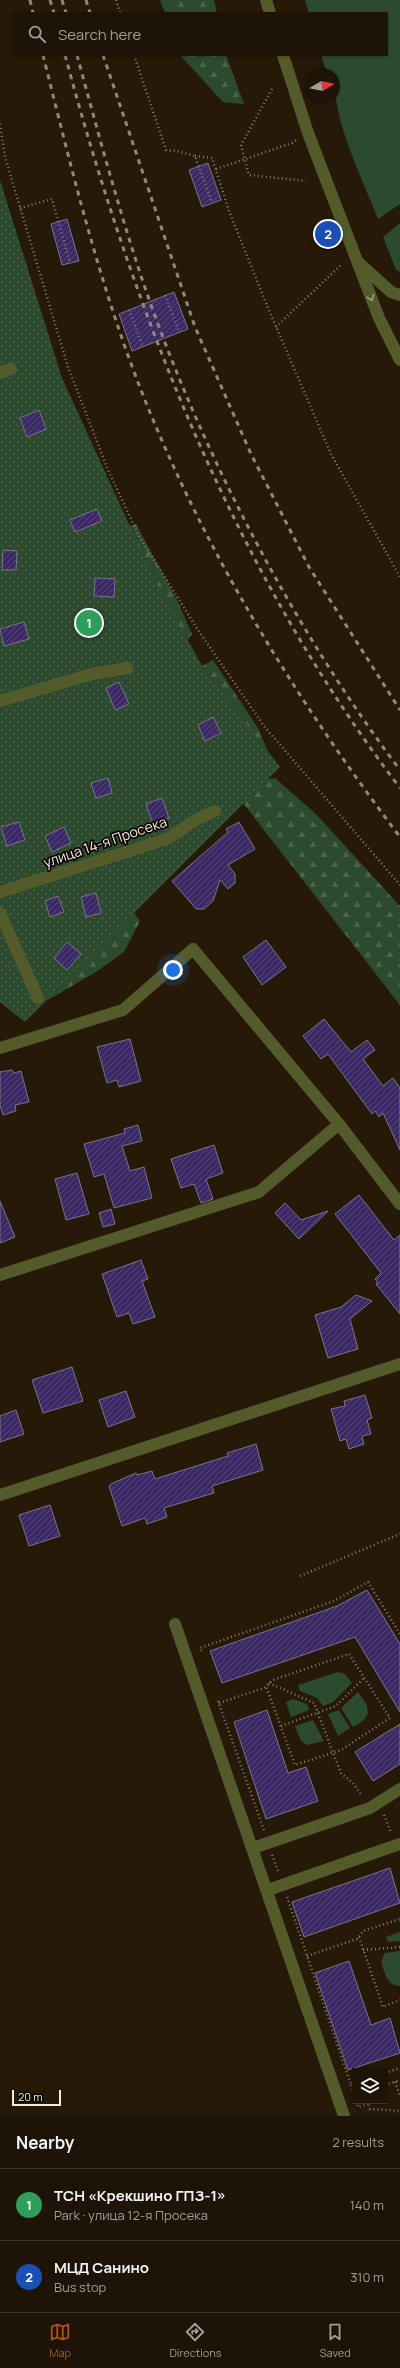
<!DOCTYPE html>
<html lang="en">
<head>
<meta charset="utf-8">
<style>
	:root { --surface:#1d1306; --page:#2a2014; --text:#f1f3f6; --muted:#a09e9b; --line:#3b3228; --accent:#b45309 }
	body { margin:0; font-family:Manrope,sans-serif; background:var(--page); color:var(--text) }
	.controls { position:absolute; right:12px; bottom:12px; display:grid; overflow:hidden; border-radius:0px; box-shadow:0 1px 3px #0004 }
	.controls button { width:36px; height:36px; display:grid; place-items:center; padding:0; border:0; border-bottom:1px solid var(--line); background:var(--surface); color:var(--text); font:20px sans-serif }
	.compass { position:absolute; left:304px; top:68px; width:36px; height:36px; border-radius:50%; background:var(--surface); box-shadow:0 1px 3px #0004; rotate:80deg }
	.scale { position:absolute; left:12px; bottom:10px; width:49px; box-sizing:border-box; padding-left:4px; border:2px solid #f5ebe0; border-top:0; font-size:11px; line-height:14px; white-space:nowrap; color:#f5ebe0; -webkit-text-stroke:3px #0b0602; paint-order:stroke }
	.you { position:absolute; left:173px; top:970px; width:14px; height:14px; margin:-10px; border:3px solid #fff; border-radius:50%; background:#1a73e8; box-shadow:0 0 0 6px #1a73e833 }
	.badge { display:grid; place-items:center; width:26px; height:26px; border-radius:50%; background:var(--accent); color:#fff; font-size:13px; font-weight:700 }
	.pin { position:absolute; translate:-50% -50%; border:2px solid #fff; box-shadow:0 1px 4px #0006 }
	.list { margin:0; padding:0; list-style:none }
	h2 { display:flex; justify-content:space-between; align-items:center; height:52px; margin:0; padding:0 16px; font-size:17px }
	h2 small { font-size:13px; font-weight:400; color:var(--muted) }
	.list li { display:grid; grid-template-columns:26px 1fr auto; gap:12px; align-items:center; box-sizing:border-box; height:72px; padding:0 16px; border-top:1px solid var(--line) }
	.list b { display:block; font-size:15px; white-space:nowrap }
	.list p { margin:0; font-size:13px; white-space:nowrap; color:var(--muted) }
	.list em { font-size:13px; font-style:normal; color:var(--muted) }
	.icon { flex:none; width:22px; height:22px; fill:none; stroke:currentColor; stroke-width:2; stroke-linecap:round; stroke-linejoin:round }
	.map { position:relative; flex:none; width:400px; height:2116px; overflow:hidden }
	.search { position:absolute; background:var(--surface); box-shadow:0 1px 3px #0004; left:12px; right:12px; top:12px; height:44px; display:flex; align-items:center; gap:10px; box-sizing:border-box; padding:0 14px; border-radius:0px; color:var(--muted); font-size:15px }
	.sheet { height:196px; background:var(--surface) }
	nav { display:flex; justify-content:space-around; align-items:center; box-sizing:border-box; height:56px; border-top:1px solid var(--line); background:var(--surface); font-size:11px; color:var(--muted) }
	nav a { display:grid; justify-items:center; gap:2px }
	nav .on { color:var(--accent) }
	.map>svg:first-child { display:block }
	.green { fill:#2c4a2e }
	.forest { fill:url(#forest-firs) }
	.garden { fill:url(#garden-dots) }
	.building { fill:url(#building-hatch); stroke:#78748a }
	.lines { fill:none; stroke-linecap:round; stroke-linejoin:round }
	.path { stroke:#887c6e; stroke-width:2.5; stroke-dasharray:1 3; stroke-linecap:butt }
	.minor { stroke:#545b2b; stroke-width:12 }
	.rail { stroke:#938779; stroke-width:3; stroke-dasharray:5 5; stroke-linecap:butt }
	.oneway { stroke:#a4a386 }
	.labels { text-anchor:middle; stroke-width:3.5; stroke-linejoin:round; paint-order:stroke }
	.street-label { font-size:14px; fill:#f5ebe0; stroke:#0b0602 }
</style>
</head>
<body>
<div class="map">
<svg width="400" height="2116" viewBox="0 0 400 2116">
	<defs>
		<pattern id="forest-firs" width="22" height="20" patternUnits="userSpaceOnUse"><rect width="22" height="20" fill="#2c4a2e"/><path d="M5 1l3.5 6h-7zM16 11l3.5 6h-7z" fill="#4b644c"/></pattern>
		<pattern id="garden-dots" width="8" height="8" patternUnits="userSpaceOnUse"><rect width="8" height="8" fill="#2c4a2e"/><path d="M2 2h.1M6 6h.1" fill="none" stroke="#4b644c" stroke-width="1.8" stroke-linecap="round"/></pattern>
		<pattern id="building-hatch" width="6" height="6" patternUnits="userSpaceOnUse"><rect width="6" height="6" fill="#3a2962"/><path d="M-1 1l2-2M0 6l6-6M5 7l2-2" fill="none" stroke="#574878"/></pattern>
	</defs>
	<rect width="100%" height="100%" fill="#271908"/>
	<!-- green -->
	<path class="green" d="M 305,0 L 400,0 L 400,204 L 378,219 C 360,173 334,124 334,74 L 327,74 L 321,55 L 387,55 L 387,13 L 309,13 Z
		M 400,223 L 400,272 L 396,270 L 383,237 Z
		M 338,1672 L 345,1674 L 352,1683 L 333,1702 L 323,1706 L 317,1698 L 300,1691 L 298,1685 Z
		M 358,1692 L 367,1705 L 368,1714 L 363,1721 L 353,1727 L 341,1708 Z
		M 293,1699 L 307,1704 L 309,1710 L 291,1717 L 286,1702 Z
		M 339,1710 L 350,1728 L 338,1736 L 328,1714 Z
		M 313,1720 L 324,1741 L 307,1745 L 301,1741 L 295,1726 Z
		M 400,1932 L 400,1941 L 388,1942 L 386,1937 Z
		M 400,1951 L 400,1986 C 387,1986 385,1973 381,1962 L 385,1953 Z"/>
	<!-- forest -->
	<path class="forest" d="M 160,0 L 214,0 L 217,13 L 165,13 Z
		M 180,55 L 226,55 L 244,104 L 223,102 Z
		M 136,524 L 178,602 L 192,634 L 184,646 L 120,529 Z
		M 213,660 L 258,728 L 268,752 L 202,666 Z
		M 275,778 L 316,814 L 400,906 L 400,1005 L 243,803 L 231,784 Z
		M 127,903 L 140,921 L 124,952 L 96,972 L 27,1012 L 0,979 Z"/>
	<!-- garden -->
	<path class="garden" d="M 0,180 L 62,378 L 154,579 L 202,666 L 280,767 L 25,1022 L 0,1002 Z"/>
	<!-- building -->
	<path class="building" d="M 208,163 L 221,200 L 202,207 L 189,170 Z
		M 67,219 L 79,261 L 62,265 L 51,224 Z
		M 174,292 L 188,329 L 132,351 L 119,314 Z
		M 39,410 L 46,429 L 27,437 L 20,418 Z
		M 97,509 L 102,521 L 75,532 L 70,520 Z
		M 3,550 L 17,551 L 16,570 L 2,570 Z
		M 95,578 L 115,579 L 114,597 L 94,596 Z
		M 24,622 L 29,639 L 4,646 L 0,629 Z
		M 119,682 L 129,704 L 115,710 L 106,688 Z
		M 213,717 L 221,733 L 205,741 L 198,725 Z
		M 108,778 L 112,793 L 96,798 L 91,783 Z
		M 162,798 L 169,818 L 153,824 L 146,804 Z
		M 19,822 L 25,840 L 7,846 L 1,827 Z
		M 239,822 L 255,849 L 228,865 L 235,874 L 235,883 L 228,889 L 220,880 L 213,901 L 204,909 L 196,909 L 172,881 L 228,832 L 226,829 Z
		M 64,827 L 71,843 L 52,852 L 45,836 Z
		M 96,893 L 101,913 L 86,917 L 81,897 Z
		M 58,896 L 64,912 L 50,917 L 45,901 Z
		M 266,940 L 286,967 L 262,985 L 243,957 Z
		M 67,942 L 81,954 L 67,970 L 54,958 Z
		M 324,1019 L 351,1052 L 367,1040 L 375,1050 L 363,1059 L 383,1086 L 393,1078 L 400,1088 L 400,1150 L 383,1113 L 379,1117 L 375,1111 L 372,1114 L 328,1054 L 321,1059 L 303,1036 Z
		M 130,1039 L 141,1081 L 119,1087 L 117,1080 L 107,1083 L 97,1047 Z
		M 12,1070 L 14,1073 L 21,1071 L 29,1102 L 15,1105 L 16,1111 L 3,1115 L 0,1105 L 0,1072 Z
		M 138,1125 L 142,1141 L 122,1146 L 130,1171 L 144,1167 L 152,1198 L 114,1208 L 104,1174 L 94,1177 L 84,1144 L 125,1133 L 124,1129 Z
		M 214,1145 L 223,1173 L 206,1179 L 213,1199 L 201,1203 L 194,1184 L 181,1188 L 171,1159 Z
		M 77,1173 L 89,1214 L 66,1220 L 55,1179 Z
		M 359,1195 L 394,1240 L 400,1235 L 400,1314 L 376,1284 L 378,1283 L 375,1279 L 381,1273 L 335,1214 Z
		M 0,1201 L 15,1237 L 0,1243 Z
		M 285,1203 L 301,1220 L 328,1211 L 299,1239 L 275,1213 Z
		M 111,1209 L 115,1224 L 103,1227 L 99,1213 Z
		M 141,1260 L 148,1279 L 142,1281 L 155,1317 L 133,1324 L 129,1313 L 117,1317 L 102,1274 Z
		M 356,1295 L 372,1301 L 350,1319 L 358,1349 L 328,1358 L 315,1315 L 341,1307 Z
		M 72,1367 L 83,1401 L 43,1413 L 32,1380 Z
		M 126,1391 L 135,1417 L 108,1427 L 99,1400 Z
		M 365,1395 L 372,1418 L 367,1420 L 371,1434 L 362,1436 L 364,1444 L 349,1449 L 346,1439 L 340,1441 L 331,1409 L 345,1406 L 344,1401 Z
		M 16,1410 L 24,1434 L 0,1442 L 0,1416 Z
		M 256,1444 L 263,1470 L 212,1486 L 214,1493 L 164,1508 L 167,1517 L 147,1524 L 145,1518 L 122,1526 L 109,1486 L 113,1483 L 136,1473 L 137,1475 L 152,1471 L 155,1479 L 228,1456 L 227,1453 Z
		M 50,1505 L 60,1536 L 29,1546 L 19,1515 Z
		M 367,1590 L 400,1644 L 400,1712 L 355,1637 L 222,1683 L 210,1651 L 337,1606 Z
		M 267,1710 L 288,1773 L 306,1767 L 318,1801 L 266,1819 L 234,1722 Z
		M 400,1724 L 400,1764 L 373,1781 L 355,1752 Z
		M 390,1868 L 400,1903 L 304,1937 L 292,1902 Z
		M 349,1961 L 371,2025 L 390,2018 L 400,2053 L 348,2070 L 315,1973 Z"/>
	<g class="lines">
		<!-- path -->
		<path class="path" d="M 116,0 L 120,13
			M 134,55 L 166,150 L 177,151 L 195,156 L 212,203
			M 272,89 L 241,145 L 249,175 L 306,181
			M 0,124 L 5,157 L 68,367 L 108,470 L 139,536 L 198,630 L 264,726 L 400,885
			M 195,156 L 212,158 L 229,211 L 268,308 L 331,454 L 400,577
			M 216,169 L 292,143 L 296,140
			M 20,208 L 52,199 L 70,263
			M 165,295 L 179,332
			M 129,310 L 143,347
			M 276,327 L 341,265
			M 300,1576 L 400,1534
			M 201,1651 L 200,1648 L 334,1601 L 368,1582 L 400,1634
			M 269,1683 L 314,1703 L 341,1773 L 353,1783 L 362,1796
			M 218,1701 L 264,1830
			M 219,1703 L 264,1688 L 273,1680 L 349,1654 L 390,1718 L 341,1750 L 295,1765 L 266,1686
			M 281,1726 L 336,1706 L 364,1678
			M 384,1815 L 391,1833
			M 272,1855 L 278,1871
			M 287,1897 L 351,2085 L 355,2083
			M 359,1937 L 383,2007 L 400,2000
			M 363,1950 L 400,1947
			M 307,1956 L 357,1939 L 363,1931 L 400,1919
			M 385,2073 L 400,2068
			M 395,2082 L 400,2096
			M 351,2085 L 355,2098
			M 385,2085 L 400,2080
			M 356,2101 L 358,2107 L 368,2104
			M 367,2101 L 370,2109 L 400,2111"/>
		<!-- minor -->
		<path class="minor" d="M 266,0 L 270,13
			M 283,55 L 308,133 L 379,318 L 400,360
			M 359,263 L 391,292 L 400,295
			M 0,373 L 11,369
			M 0,701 L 92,674 L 127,668
			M 0,892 L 167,839 L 199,818 L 215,811
			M 0,913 L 38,998
			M 0,1048 L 123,1010 L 193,949 L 339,1124 L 400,1204
			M 0,1275 L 259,1192 L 339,1124
			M 0,1495 L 400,1364
			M 175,1624 L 344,2116
			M 253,1848 L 370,1808 L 400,1789
			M 268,1890 L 400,1844"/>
		<!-- rail -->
		<path class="rail" d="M 30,0 L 33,13
			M 50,0 L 54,13
			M 62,0 L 66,13
			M 86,0 L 90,13
			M 43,55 C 74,179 104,304 154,422 C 216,570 303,709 400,837
			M 65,55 C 135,316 235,572 400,788
			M 77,55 C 97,129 117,203 141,276 C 198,446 292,627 400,770
			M 103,55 L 195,327 L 251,454 L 309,567 L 400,710"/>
	</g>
	<!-- one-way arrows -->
	<defs><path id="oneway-chevron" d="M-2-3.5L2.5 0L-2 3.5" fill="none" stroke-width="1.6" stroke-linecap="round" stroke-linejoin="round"/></defs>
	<use class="oneway" href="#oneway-chevron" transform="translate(371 298) rotate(69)"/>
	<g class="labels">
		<!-- street labels -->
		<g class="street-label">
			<text transform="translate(105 842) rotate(-19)" y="5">улица 14-я Просека</text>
		</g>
	</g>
</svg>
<div class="controls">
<button><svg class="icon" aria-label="layers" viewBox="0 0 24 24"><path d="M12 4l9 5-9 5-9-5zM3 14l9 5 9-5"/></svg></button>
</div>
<svg class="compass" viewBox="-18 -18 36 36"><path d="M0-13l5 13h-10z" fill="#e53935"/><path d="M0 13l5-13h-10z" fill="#a09e9b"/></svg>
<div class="scale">20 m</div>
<div class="you"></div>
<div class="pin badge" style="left:89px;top:623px;background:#2e9e5b">1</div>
<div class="pin badge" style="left:328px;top:234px;background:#1a4fb4">2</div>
<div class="search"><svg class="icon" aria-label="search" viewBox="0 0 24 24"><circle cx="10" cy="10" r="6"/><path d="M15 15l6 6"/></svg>Search here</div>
</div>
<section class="sheet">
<h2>Nearby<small>2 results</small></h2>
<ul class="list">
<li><span class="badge" style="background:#2e9e5b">1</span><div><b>ТСН «Крекшино ГПЗ-1»</b><p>Park · улица 12-я Просека</p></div><em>140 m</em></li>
<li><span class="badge" style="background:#1a4fb4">2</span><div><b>МЦД Санино</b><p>Bus stop</p></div><em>310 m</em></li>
</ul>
</section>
<nav>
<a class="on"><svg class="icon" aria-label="map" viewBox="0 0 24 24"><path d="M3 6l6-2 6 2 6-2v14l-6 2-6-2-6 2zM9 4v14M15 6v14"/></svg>Map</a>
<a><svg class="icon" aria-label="directions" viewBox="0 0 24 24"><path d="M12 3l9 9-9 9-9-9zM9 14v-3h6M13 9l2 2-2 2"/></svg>Directions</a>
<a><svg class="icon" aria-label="saved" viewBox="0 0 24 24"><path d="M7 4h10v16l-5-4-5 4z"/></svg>Saved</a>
</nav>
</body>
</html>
